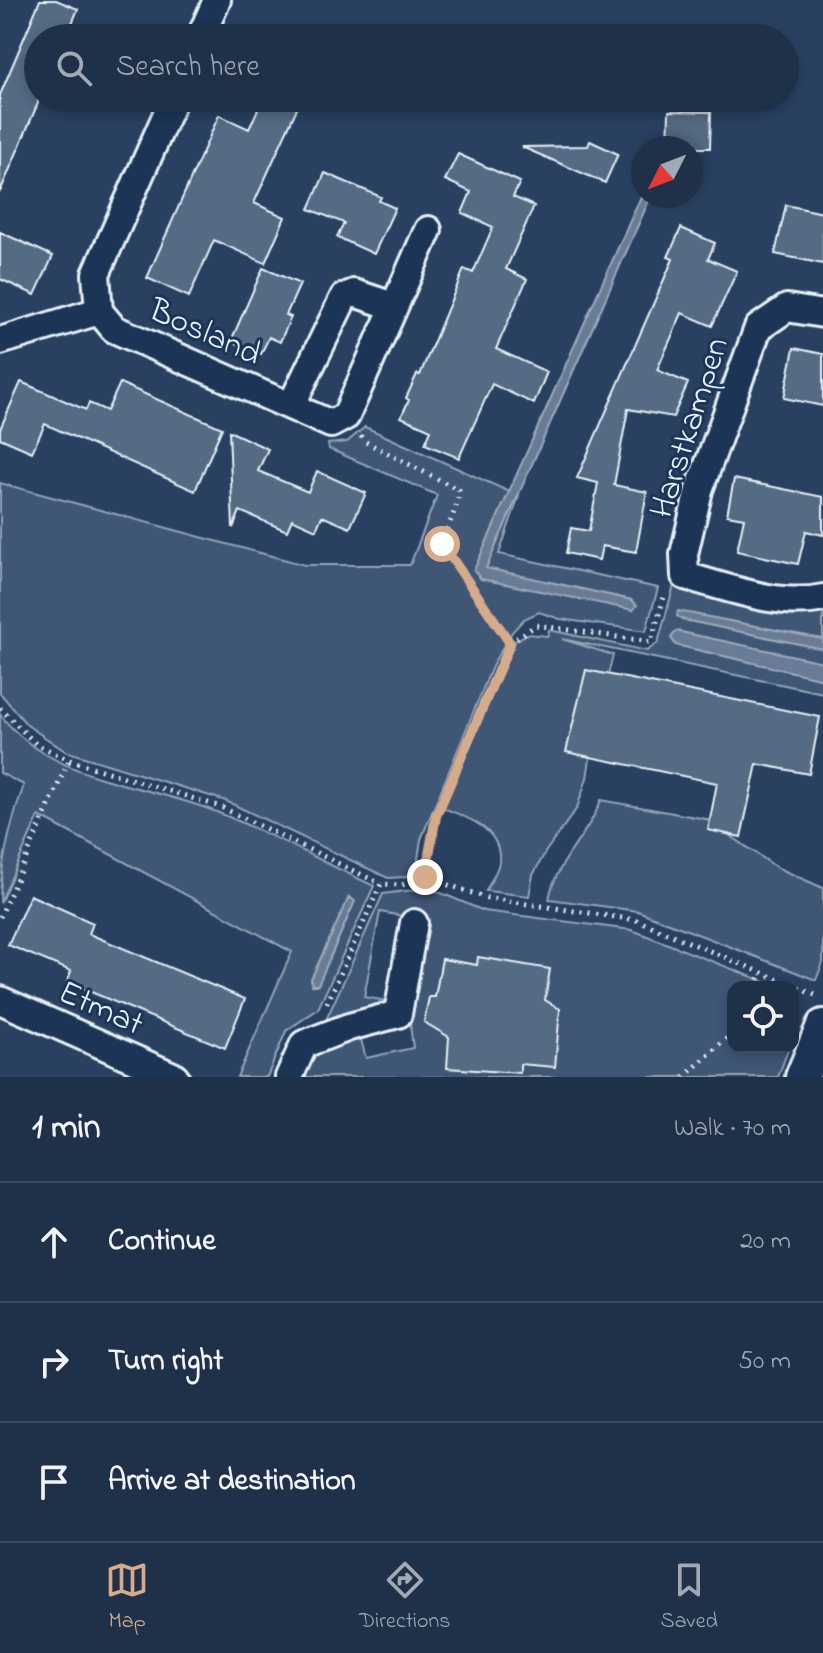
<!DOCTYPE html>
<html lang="en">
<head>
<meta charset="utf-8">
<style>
	:root { --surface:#1f3049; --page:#2c3c53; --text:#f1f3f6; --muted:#a1a9b4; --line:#3c4b61; --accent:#d6ab8b }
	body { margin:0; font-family:"Indie Flower",sans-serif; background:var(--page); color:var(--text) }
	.controls { position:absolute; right:24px; bottom:24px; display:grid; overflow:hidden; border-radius:16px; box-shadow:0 4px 12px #0003 }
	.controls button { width:72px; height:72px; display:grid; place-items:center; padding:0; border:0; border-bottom:2px solid var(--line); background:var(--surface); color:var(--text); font:40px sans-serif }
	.compass { position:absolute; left:631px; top:136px; width:72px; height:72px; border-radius:50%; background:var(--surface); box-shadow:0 4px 12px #0003; rotate:228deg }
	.stop { position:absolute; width:24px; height:24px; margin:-18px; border:6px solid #d6ab8b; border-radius:50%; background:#fff }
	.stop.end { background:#d6ab8b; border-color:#fff; box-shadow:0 2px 8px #0008 }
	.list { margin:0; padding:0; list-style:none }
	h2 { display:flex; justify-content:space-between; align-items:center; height:104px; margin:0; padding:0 32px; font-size:34px }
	h2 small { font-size:26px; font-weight:400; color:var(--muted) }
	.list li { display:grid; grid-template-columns:52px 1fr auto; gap:24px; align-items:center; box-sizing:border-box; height:120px; padding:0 32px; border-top:2px solid var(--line) }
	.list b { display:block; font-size:30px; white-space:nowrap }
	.list em { font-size:26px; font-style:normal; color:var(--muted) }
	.icon { flex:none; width:44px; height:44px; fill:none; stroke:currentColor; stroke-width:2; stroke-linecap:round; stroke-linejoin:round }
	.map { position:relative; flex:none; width:823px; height:1077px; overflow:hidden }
	.search { position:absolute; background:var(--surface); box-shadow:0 4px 12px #0003; left:24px; right:24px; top:24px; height:88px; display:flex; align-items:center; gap:20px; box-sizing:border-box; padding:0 28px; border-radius:44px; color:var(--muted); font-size:30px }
	.sheet { height:464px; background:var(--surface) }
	nav { display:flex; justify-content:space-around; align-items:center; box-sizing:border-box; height:112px; border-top:2px solid var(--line); background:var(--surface); font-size:22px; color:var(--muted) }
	nav a { display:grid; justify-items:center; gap:4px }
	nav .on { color:var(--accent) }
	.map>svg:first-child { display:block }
	.green { fill:#415774; stroke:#94a4b6; stroke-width:2 }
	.water { fill:#6b7c95; stroke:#9dabbd; stroke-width:2 }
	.building { fill:#556a83; stroke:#e8f1f8; stroke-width:2 }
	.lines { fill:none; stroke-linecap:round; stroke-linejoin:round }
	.minor-casing { stroke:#e8f1f8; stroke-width:32 }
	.tertiary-casing { stroke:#e8f1f8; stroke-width:38 }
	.path { stroke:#e8f1f8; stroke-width:5; stroke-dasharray:2 6; stroke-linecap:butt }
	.minor { stroke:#1d3557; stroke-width:26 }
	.tertiary { stroke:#1d3557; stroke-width:32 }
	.route { stroke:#d6ab8b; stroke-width:10 }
	.labels { text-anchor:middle; stroke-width:6; stroke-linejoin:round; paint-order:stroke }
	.street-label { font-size:34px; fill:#e8f1f8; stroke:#1d3557 }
</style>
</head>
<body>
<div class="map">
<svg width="823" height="1077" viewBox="0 0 823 1077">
	<rect width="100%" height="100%" fill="#294061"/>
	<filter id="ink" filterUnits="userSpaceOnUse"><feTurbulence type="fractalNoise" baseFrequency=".0125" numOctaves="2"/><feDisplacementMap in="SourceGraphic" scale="16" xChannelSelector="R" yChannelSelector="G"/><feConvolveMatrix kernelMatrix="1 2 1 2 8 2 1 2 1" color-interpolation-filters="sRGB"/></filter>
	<g filter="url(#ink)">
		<!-- green -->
		<path class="green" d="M 365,427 L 519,496 L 499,554 L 658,588 L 646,631 L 560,619 L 539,612 L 524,619 L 512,632 L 494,662 L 421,839 L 416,872 L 404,877 L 388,878 L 226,801 L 65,751 L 27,725 L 0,693 L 0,483 L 305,565 L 410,565 L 437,495 L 329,449 L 328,444 L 347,442 Z
			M 674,585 L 690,590 L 823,607 L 823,693 L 562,639 L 613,655 L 595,727 L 587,778 L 577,808 L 546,851 L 533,875 L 529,896 L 486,891 C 490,882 498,871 499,862 C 502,829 467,817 443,808 L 515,641 L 527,634 L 548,636 L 549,630 L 647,651 L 658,643 Z
			M 0,714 C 50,782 146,783 219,813 C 272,834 323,862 374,886 L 318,1009 L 286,1031 L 267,1077 L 237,1077 L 292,952 L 39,816 L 0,903 C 0,863 11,822 24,785 L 0,773 Z
			M 601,800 L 706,819 L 776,867 L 823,888 L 823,962 L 816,980 L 638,911 L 549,899 C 556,861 588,836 601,800 Z
			M 429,888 L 484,911 L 632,930 L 778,987 L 733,987 L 733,1047 L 789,1047 L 778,1077 L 304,1077 L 315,1051 L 360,1036 L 366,1058 L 413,1048 L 410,1024 L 425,920 L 380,912 L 364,997 L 387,1001 L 385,1006 L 326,1020 L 383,894 Z"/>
		<!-- water -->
		<path class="water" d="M 643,192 L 643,196 L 651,196 L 486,568 L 632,600 L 637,605 L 633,610 L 481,579 L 474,570 Z
			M 678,611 L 823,639 L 823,649 L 684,620 L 677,616 Z
			M 676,631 L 823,662 L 823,679 L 676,645 L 671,638 Z
			M 349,897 L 355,901 L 318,985 L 312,985 L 311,979 Z"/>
		<!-- building -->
		<path class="building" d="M 40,0 L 56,0 L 78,9 L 66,38 L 38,38 L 38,103 L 0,192 L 0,95 Z
			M 263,98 L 278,98 L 298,106 L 254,203 L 285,217 L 265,263 L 214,240 L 189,297 L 147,278 L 219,115 L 249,129 Z
			M 669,111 L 711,112 L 710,148 L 668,148 Z
			M 590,141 L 618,154 L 605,183 L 522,147 L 588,146 Z
			M 458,154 L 520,182 L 513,197 L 534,206 L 506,269 L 527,279 L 496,349 L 547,372 L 534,404 L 492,384 L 459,458 L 425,444 L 431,430 L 401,417 L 409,400 L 406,398 L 417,374 L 420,375 L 464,269 L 473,273 L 493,227 L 462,213 L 471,192 L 445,180 Z
			M 325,173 L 381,197 L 379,201 L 395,208 L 374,254 L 337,237 L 344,223 L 309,209 Z
			M 786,205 L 823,213 L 823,264 L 775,254 Z
			M 681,228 L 715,243 L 708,259 L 737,271 L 712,326 L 682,313 L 657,370 L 688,383 L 673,417 L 628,409 L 614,485 L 647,492 L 636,552 L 602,546 L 599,560 L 566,553 L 571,528 L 589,531 L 598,483 L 577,478 L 673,259 L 668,257 Z
			M 0,232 L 53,256 L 35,295 L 0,279 Z
			M 263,268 L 300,284 L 286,315 L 291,317 L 280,342 L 269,337 L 261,354 L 231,341 Z
			M 794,348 L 823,354 L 823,406 L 784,398 Z
			M 21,382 L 86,410 L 89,403 L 107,411 L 120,383 L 222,428 L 195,491 L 45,424 L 32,452 L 0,438 L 0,429 Z
			M 229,431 L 268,449 L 258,471 L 308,492 L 317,471 L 366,493 L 350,528 L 322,516 L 316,530 L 292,519 L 287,531 L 240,511 L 233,528 Z
			M 734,479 L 823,497 L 823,535 L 806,531 L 798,564 L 737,551 L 744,518 L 727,515 Z
			M 586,670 L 820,717 L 809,774 L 757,764 L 741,837 L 708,830 L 717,783 L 566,752 Z
			M 30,895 L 93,923 L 89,934 L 245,999 L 225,1048 L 67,982 L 71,971 L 8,945 Z
			M 478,957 L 550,969 L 545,1000 L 560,1009 L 555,1067 L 520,1064 L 520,1073 L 447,1068 L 449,1037 L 424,1022 L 429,997 L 435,997 L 442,959 L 477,965 Z"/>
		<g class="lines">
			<!-- minor casing -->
			<g class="minor-casing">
				<path id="minor" d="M 200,38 L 217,0
					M 174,98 L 96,274 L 99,311 L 114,329 L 331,424 L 346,416 L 428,230
					M 823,314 L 787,308 L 758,328 L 699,490 L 684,554 L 685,576 C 727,587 779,608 823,598
					M 0,341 L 99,311
					M 291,406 L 344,297 L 354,293 L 393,306
					M 0,1000 L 175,1077
					M 289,1077 L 304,1044 L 349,1027 L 398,1014 L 414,923"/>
			</g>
			<!-- tertiary casing -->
			<g class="tertiary-casing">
				<path id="tertiary" d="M 802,1077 L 823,1026"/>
			</g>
			<!-- path -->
			<path class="path" d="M 361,436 L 364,441 L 459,490 L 457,504 L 442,544 L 510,643 L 436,816 L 425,877
				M 510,643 L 536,625 L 651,642 L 664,597
				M 0,708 L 36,744 L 69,760 L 221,807 L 381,884
				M 0,917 L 69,760
				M 756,987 L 761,973
				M 327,1003 L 381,884 L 402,885 L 425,877 L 487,898 L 636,920 L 815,995
				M 684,1077 L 726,1039 L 733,1029"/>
			<!-- minor -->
			<use href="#minor" class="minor"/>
			<!-- tertiary -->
			<use href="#tertiary" class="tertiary"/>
		</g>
	</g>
	<g class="lines" filter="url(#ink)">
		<!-- route -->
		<path class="route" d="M 425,877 L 436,816 L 510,643 L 442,544"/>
	</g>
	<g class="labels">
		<!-- street labels -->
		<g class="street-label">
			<text transform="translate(206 330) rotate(24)" y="12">Bosland</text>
			<text transform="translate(687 427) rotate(-72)" y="12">Harstkampen</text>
			<text transform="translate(102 1006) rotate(24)" y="12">Etmat</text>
		</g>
	</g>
</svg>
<div class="controls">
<button><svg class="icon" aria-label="locate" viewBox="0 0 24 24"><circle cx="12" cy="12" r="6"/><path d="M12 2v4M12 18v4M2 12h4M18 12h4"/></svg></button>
</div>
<svg class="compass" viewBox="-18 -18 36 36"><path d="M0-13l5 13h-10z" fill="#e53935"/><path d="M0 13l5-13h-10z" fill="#a1a9b4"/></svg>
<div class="stop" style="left:442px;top:544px"></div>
<div class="stop end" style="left:425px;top:877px"></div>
<div class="search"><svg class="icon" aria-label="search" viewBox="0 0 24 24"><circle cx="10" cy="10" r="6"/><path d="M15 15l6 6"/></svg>Search here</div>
</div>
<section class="sheet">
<h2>1 min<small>Walk · 70 m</small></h2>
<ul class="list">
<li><svg class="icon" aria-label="ahead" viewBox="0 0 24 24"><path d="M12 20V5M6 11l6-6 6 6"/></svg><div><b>Continue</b></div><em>20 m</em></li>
<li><svg class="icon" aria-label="right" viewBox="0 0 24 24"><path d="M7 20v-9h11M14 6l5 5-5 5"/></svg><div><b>Turn right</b></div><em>50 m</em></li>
<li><svg class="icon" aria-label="arrive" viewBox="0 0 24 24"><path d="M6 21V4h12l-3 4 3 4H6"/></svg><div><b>Arrive at destination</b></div></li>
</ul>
</section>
<nav>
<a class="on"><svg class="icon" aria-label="map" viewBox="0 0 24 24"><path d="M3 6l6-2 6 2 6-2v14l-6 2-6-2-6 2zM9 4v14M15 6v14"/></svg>Map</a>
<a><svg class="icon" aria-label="directions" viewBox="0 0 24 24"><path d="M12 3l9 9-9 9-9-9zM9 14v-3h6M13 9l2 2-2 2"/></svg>Directions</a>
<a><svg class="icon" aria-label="saved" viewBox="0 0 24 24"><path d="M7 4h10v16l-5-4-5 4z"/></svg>Saved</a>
</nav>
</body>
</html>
